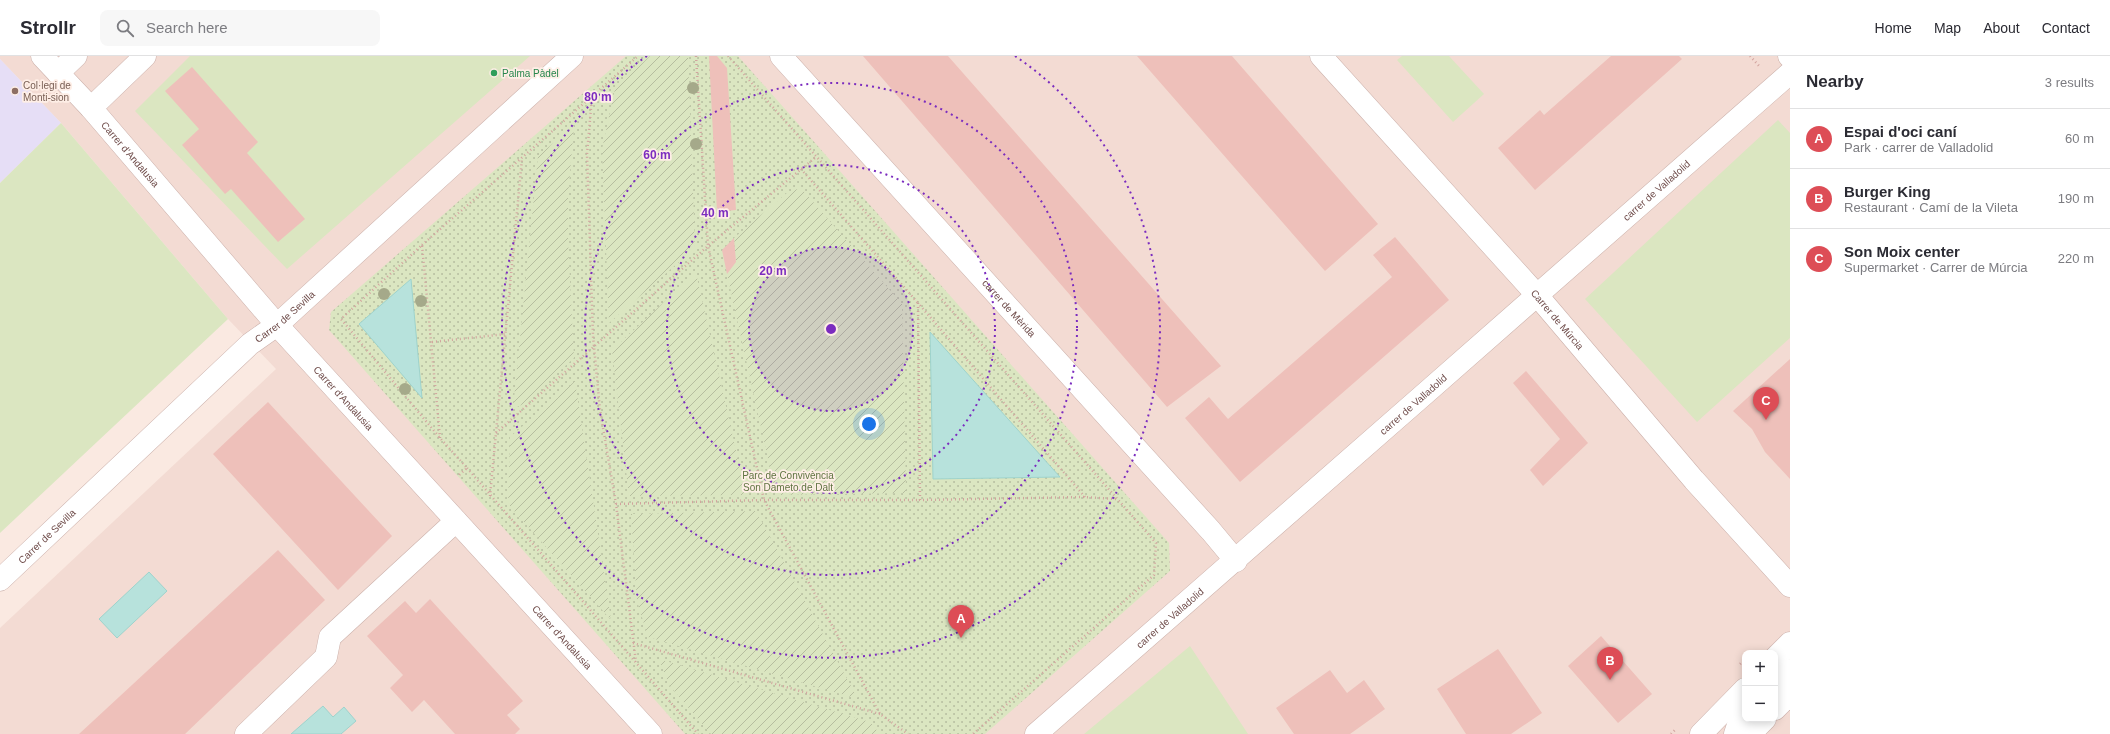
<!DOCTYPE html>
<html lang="en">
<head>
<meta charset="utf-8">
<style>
	:root { --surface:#fff; --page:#f7f7f7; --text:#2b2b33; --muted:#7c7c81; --line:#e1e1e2; --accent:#dd4d56 }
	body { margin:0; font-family:Arial,sans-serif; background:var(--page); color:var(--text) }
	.controls { position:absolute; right:12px; bottom:12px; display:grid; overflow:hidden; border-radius:8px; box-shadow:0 2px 10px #0003 }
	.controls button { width:36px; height:36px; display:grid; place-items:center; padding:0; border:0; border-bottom:1px solid var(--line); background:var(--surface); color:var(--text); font:20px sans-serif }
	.you { position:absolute; left:869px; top:368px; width:14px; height:14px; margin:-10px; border:3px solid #fff; border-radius:50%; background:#1a73e8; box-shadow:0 0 0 6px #1a73e833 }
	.badge { display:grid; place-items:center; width:26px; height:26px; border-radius:50%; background:var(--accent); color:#fff; font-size:13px; font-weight:700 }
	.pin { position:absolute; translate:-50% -33px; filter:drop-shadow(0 1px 2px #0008) }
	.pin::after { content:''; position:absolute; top:21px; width:14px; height:12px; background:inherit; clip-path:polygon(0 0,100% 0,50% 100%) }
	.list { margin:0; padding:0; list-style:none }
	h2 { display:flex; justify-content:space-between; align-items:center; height:52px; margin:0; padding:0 16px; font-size:17px }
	h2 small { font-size:13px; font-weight:400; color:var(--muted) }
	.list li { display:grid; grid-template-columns:26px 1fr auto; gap:12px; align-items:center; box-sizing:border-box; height:60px; padding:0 16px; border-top:1px solid var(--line) }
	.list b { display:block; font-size:15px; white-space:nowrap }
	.list p { margin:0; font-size:13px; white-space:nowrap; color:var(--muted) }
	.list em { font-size:13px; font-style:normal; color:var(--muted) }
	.icon { flex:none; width:22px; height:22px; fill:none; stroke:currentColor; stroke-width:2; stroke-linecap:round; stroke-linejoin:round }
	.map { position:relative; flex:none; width:1790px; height:678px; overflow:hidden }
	header { display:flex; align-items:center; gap:24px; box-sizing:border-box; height:56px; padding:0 20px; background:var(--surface); border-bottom:1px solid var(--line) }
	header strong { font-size:19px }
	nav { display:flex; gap:22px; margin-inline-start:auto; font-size:14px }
	.search { width:280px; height:36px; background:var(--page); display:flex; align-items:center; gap:10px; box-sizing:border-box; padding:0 14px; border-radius:8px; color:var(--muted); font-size:15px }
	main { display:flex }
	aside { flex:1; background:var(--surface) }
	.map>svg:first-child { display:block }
	.residential { fill:#f3dbd3; fill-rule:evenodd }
	.education { fill:#e6def6 }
	.grass { fill:#dbe6c1 }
	.park { fill:url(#park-dots) }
	.garden { fill:url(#garden-furrows) }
	.water { fill:#b7e2dc; stroke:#9ed3cc }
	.building { fill:#eec0ba }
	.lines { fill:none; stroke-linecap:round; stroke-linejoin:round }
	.minor-casing { stroke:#ccb1ab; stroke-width:23 }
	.path { stroke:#d2a39e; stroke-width:2.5; stroke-dasharray:1 3; stroke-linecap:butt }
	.minor { stroke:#fff; stroke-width:22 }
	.tree { fill:#a5a98a }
	.ring { fill:none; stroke:#7b2cbf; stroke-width:2; stroke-dasharray:2 4 }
	.leisure-dot { fill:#2e9e5b; stroke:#feeee6; stroke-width:1.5 }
	.education-dot { fill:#8d6e63; stroke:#feeee6; stroke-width:1.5 }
	.labels { text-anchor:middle; stroke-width:3.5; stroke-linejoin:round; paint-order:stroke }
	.leisure-label { font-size:10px; fill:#27864d; stroke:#feeee6; text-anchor:start }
	.education-label { font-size:10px; fill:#785e54; stroke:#feeee6; text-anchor:start }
	.street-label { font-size:10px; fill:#6f4c4a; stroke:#feeee6 }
	.park-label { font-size:10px; fill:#607542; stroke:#feeee6 }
	.centre { fill:#7b2cbf; stroke:#feeee6; stroke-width:2 }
	.ring-label { font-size:12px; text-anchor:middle; font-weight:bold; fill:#7b2cbf; stroke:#feeee6; stroke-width:3.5; stroke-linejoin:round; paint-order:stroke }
</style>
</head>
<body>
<header>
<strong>Strollr</strong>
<div class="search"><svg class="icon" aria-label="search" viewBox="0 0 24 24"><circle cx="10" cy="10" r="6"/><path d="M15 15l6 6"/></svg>Search here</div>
<nav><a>Home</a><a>Map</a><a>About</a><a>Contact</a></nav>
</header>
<main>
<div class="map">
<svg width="1790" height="678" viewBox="0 0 1790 678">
	<defs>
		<pattern id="park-dots" width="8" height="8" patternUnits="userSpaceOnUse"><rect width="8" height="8" fill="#dbe6c1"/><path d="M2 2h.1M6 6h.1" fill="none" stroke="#b6bd9f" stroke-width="1.8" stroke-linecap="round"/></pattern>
		<pattern id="garden-furrows" width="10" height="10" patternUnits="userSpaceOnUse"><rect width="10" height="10" fill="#dbe6c1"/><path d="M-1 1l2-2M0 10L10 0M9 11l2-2" fill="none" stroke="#b6bd9f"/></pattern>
	</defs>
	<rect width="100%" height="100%" fill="#fae9e1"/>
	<!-- residential -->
	<path class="residential" d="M 0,0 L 1790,0 L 1790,678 L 0,678 L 0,572 L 276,313 L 228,263 L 61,67 L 0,3 ZM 1745,597 L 1775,597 L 1775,663 L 1745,663 Z"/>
	<!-- education -->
	<path class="education" d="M 0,3 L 61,67 L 0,127 Z"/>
	<!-- grass -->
	<path class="grass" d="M 190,0 L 530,0 L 287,213 L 135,55 Z
		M 1402,0 L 1449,0 L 1484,38 L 1453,66 L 1397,4 Z
		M 1778,64 L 1790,77 L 1790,282 L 1697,366 L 1585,243 Z
		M 61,67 L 228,263 L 0,477 L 0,127 Z
		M 1190,590 L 1248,678 L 1084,678 Z"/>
	<!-- park -->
	<path class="park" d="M 626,0 L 738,0 L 1169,487 L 1170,515 L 985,678 L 685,678 L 329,274 L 331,256 Z"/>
	<!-- garden -->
	<path class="garden" d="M 650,0 L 688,0 L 695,192 L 609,267 L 602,93 L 615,33 Z
		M 574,70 L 568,140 L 568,185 L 574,302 L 523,348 L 513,353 L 538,100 Z
		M 801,132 L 902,248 L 906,437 L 776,439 L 727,218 L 736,206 L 734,182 L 788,136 Z
		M 696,217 L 746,439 L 629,440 L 612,294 Z
		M 575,325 L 611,564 L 508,448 L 510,381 Z
		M 756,455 L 858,643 L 648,581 L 637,545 L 631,458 Z
		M 659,603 L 870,666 L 880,678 L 711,678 L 669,629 Z"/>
	<!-- water -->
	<path class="water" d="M 411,223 L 422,342 L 359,268 Z
		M 930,276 L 1060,421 L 933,423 Z
		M 149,516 L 167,535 L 117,582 L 99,563 Z
		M 323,650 L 333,661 L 344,651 L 356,665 L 341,678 L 291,678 Z"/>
	<!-- building -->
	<path class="building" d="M 709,0 L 717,0 L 727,12 L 736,154 L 717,156 Z
		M 863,0 L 948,0 L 1221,310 L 1167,351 Z
		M 1137,0 L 1232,0 L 1378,168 L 1325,215 Z
		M 1611,0 L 1679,0 L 1682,3 L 1535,134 L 1498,92 L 1540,54 L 1544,59 Z
		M 192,11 L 258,86 L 247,97 L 305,163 L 278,186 L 231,133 L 225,138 L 182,89 L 199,73 L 165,35 Z
		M 1395,181 L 1449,244 L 1240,426 L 1185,362 L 1209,341 L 1228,363 L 1392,221 L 1373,199 Z
		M 734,182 L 736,206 L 727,218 L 722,194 Z
		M 1790,303 L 1790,423 L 1765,396 L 1752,373 L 1733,355 Z
		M 1526,315 L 1588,387 L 1543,430 L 1530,414 L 1560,383 L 1513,327 Z
		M 268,346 L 392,480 L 338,534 L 213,398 Z
		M 278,494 L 325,544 L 185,678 L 79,678 Z
		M 430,543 L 523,645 L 507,659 L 520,673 L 515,678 L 455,678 L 424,644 L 412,656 L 390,632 L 403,619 L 367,580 L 405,545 L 416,557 Z
		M 1601,580 L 1652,638 L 1618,667 L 1568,610 Z
		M 1498,593 L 1542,657 L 1511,678 L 1466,678 L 1437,633 Z
		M 1330,614 L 1347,637 L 1364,624 L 1385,653 L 1350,678 L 1294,678 L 1276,652 Z"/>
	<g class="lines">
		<!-- minor casing -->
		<g class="minor-casing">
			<g id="minor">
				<path id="s1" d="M 42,0 L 91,52 L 277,269 L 651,678"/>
				<path id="s2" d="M 781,0 L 1211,475 L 1236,505"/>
				<path id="s3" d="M 1321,0 L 1536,238 L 1694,424 L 1790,530"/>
				<path d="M 1789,0 L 1790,1"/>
				<path d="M 58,17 L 76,0"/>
				<path d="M 91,52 L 145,0"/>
				<path id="s4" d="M 0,524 L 250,288 L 277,269 L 572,0"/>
				<path d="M 1775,602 L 1790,587"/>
				<path d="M 1775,629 L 1790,614"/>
				<path d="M 1775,653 L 1790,638"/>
				<path d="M 246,678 L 326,601 L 330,581 L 456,465"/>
				<path id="s5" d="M 1036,678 C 1289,459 1538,237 1790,17"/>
				<path d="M 1701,678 L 1745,633"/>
				<path d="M 1735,678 L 1740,663 L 1745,659"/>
				<path d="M 1750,678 L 1765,663"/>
			</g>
		</g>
		<!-- path -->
		<path class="path" d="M 696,0 L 708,190 L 764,444 L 880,658 L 908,678
			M 728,0 L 1156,487 L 1154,519 L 973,678
			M 1750,0 L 1760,11
			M 592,41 L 587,98 L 593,280 L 600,354 L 616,448 L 636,606
			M 801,113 L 918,247
			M 422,189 L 638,0
			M 432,286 L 506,278
			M 496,377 L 708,190 L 816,101
			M 440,382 L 422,189 L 341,263 L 440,382 L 467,412 L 458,420
			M 467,412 L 698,678
			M 490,440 L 522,103
			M 1085,441 L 918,247 L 920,444 L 1085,441 L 1116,443
			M 616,448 L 764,444 L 920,444
			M 633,587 L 880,658
			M 1740,608 L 1745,603
			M 1671,678 L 1676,673"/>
		<!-- minor -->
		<use href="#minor" class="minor"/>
	</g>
	<!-- trees -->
	<g class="tree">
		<circle cx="693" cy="32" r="6"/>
		<circle cx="696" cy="88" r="6"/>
		<circle cx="384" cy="238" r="6"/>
		<circle cx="421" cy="245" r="6"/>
		<circle cx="405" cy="333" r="6"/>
	</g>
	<!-- distance rings -->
	<circle cx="831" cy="273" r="82" fill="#7b2cbf" fill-opacity=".12"/>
	<g class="ring">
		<circle cx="831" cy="273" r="82"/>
		<circle cx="831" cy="273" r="164"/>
		<circle cx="831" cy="273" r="246"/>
		<path d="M1015 0A329 329 0 1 1 647 0"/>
	</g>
	<!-- markers -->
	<circle class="leisure-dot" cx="494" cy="17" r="4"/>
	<circle class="education-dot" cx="15" cy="35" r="4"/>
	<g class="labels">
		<!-- leisure labels -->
		<g class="leisure-label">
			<text x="502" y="21">Palma Pàdel</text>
		</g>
		<!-- education labels -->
		<g class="education-label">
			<text x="23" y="33">Col·legi de<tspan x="23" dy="12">Monti-sion</tspan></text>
		</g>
		<!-- street labels -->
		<g class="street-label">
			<text dy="4" stroke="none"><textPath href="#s1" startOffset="132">Carrer d'Andalusia</textPath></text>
			<text dy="4" stroke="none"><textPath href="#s5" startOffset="825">carrer de Valladolid</textPath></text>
			<text dy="4" stroke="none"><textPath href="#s2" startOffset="340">carrer de Mèrida</textPath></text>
			<text dy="4" stroke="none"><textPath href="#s4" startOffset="388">Carrer de Sevilla</textPath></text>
			<text dy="4" stroke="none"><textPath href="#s3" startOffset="354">Carrer de Múrcia</textPath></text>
			<text dy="4" stroke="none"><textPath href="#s1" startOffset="456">Carrer d'Andalusia</textPath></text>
			<text dy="4" stroke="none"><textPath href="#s5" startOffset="501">carrer de Valladolid</textPath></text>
			<text dy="4" stroke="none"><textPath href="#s4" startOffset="64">Carrer de Sevilla</textPath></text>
			<text dy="4" stroke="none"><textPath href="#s5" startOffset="177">carrer de Valladolid</textPath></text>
			<text dy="4" stroke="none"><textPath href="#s1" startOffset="780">Carrer d'Andalusia</textPath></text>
		</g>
		<!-- park labels -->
		<g class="park-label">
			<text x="788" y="423">Parc de Convivència<tspan x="788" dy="12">Son Dameto de Dalt</tspan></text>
		</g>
	</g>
	<circle cx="831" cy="273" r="6" class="centre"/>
	<g class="ring-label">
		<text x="598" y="45">80 m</text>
		<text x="657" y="103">60 m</text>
		<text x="715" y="161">40 m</text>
		<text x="773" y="219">20 m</text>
	</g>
</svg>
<div class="controls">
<button>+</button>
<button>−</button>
</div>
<div class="you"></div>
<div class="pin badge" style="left:961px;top:582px">A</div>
<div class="pin badge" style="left:1610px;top:624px">B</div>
<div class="pin badge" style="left:1766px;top:364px">C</div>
</div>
<aside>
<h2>Nearby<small>3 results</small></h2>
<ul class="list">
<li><span class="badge">A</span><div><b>Espai d'oci caní</b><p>Park · carrer de Valladolid</p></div><em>60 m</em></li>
<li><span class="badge">B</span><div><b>Burger King</b><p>Restaurant · Camí de la Vileta</p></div><em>190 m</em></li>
<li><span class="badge">C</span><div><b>Son Moix center</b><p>Supermarket · Carrer de Múrcia</p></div><em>220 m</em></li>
</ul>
</aside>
</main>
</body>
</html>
